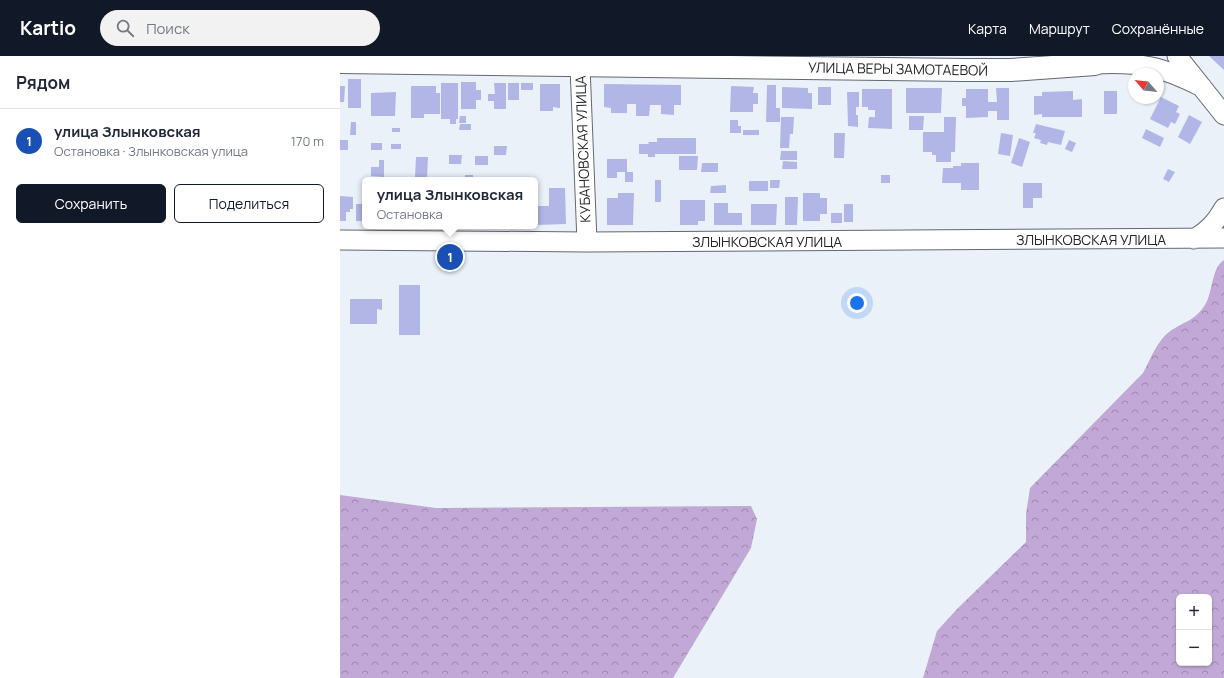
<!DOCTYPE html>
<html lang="ru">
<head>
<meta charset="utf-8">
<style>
	:root { --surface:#fff; --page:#f2f2f3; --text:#1f2937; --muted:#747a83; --line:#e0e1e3; --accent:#111827 }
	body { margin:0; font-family:Manrope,sans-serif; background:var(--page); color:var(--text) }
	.controls { position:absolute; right:12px; bottom:12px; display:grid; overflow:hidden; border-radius:6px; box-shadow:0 1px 3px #0004 }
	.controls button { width:36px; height:36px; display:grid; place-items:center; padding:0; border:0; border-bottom:1px solid var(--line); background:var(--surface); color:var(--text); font:20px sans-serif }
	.compass { position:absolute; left:788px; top:12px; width:36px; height:36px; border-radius:50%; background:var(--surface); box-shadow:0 1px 3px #0004; rotate:298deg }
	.you { position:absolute; left:517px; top:247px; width:14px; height:14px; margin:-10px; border:3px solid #fff; border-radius:50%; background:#1a73e8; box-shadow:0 0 0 6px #1a73e833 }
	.badge { display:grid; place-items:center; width:26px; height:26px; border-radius:50%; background:var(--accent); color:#fff; font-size:13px; font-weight:700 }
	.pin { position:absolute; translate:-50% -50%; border:2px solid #fff; box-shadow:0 1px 4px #0006 }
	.popup { position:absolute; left:22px; top:121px; width:176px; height:52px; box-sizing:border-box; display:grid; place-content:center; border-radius:6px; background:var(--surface); filter:drop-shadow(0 1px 3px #0005); font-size:13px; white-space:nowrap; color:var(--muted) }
	.popup b { font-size:15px; color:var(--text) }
	.popup::after { content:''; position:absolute; left:50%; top:100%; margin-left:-8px; border:8px solid transparent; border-top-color:var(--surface) }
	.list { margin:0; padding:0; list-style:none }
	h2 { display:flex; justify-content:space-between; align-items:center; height:52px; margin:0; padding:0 16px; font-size:17px }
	h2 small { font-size:13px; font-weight:400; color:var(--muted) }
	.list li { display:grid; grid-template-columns:26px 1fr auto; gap:12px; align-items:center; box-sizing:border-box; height:64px; padding:0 16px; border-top:1px solid var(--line) }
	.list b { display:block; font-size:15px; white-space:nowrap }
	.list p { margin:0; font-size:13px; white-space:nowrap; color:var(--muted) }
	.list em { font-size:13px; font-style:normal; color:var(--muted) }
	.actions { display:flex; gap:8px; padding:12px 16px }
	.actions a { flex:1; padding:9px 0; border:1px solid var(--accent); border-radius:6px; text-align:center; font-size:14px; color:var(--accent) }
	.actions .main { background:var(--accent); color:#fff }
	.icon { flex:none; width:22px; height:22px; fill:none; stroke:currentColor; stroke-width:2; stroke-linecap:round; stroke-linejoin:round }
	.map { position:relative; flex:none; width:884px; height:622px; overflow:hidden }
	header { display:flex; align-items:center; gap:24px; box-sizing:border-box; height:56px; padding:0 20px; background:var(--accent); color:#fff }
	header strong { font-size:19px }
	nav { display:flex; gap:22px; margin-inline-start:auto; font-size:14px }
	.search { width:280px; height:36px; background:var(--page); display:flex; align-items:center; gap:10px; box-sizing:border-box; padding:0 14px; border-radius:22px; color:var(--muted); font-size:15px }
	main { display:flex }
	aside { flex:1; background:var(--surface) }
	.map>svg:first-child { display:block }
	.forest { fill:url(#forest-crowns); fill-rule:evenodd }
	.building { fill:#b2b6e7 }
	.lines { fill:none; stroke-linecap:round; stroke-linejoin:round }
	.street-casing { stroke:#626870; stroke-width:21 }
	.secondary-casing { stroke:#626870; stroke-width:24 }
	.street { stroke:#fff; stroke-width:19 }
	.secondary { stroke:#fff; stroke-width:22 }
	.labels { text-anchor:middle; stroke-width:3.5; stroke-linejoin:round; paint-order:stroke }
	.street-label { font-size:14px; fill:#222428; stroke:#fff }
</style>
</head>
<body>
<header>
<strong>Kartio</strong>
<div class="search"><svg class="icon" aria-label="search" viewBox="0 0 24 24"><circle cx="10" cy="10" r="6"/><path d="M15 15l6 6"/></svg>Поиск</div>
<nav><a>Карта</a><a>Маршрут</a><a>Сохранённые</a></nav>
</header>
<main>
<aside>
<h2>Рядом<small></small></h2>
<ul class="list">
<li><span class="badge" style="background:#1a4fb4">1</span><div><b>улица Злынковская</b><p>Остановка · Злынковская улица</p></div><em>170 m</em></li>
</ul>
<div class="actions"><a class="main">Сохранить</a><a>Поделиться</a></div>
</aside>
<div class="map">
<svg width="884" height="622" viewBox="0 0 884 622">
	<defs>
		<pattern id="forest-crowns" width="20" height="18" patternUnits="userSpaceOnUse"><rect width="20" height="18" fill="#c1a8d6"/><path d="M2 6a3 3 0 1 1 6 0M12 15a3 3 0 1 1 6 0" fill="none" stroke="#9c89ae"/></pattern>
	</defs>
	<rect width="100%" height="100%" fill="#eaf1f9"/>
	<!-- forest -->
	<path class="forest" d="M 884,204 L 884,622 L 583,622 L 597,575 L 617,553 L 686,486 L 686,458 L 690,432 L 803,317 C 810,304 817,285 829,276 C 844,265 854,266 865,249 C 873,237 871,212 884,204 ZM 839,541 L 869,541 L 869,607 L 839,607 Z
		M 0,439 L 96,452 L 411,450 L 417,463 L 411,492 L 333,622 L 0,622 Z"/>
	<!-- building -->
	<path class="building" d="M 869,0 L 884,0 L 884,14 Z
		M 8,23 L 21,23 L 21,52 L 8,52 Z
		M 121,26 L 136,26 L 136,34 L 141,34 L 141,44 L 136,44 L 136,53 L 121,53 Z
		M 101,27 L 118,27 L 118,63 L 116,63 L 116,68 L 110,68 L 110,63 L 101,63 Z
		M 154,27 L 166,27 L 166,53 L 154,53 L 154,45 L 148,45 L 148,38 L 155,38 Z
		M 168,27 L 179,27 L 179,44 L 168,44 Z
		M 181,27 L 193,27 L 193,34 L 181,34 Z
		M 200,28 L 220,28 L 220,52 L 213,51 L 213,55 L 200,55 Z
		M 264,28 L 341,29 L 341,49 L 334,49 L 334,59 L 321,58 L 321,49 L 310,49 L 309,60 L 296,60 L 296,48 L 287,48 L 287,57 L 271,57 L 271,52 L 264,51 Z
		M 427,29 L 436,29 L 436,52 L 440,52 L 440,66 L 426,66 Z
		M 0,30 L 5,30 L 4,46 L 0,46 Z
		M 71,30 L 96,30 L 96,37 L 100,37 L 100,58 L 84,58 L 84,62 L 71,62 Z
		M 391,30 L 414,31 L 413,37 L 418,37 L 418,48 L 413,48 L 413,56 L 390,56 Z
		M 442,31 L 468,32 L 468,37 L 472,37 L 472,53 L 442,52 Z
		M 478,31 L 491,31 L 491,49 L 478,49 Z
		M 566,32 L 602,32 L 601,57 L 566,57 Z
		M 656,32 L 669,32 L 669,64 L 657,64 L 657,55 L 648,55 L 648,61 L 626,62 L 626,50 L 622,50 L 622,42 L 626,42 L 626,33 L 648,33 L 648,46 L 657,46 Z
		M 522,33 L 552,33 L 552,73 L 528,72 L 529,61 L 535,61 L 535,54 L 528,54 L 528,51 L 522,51 Z
		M 733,35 L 733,44 L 742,43 L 742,61 L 702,61 L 702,58 L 694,59 L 694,40 L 702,40 L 702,36 Z
		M 764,35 L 777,35 L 777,58 L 764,58 Z
		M 56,36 L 55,60 L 31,60 L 31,37 Z
		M 507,36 L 519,36 L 519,51 L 516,51 L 516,59 L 518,59 L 518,71 L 508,70 Z
		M 821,41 L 839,50 L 836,56 L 840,58 L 835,68 L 831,66 L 828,72 L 810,63 Z
		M 849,59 L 862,66 L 850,88 L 838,81 Z
		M 120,60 L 126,60 L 126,67 L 119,67 Z
		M 569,60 L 584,60 L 583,74 L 569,74 Z
		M 441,61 L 454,61 L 453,78 L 450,78 L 449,92 L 440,92 Z
		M 604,61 L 616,61 L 615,96 L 611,96 L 611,106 L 596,106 L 596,99 L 592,99 L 592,96 L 583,96 L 583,76 L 604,76 Z
		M 390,64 L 398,64 L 398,70 L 401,70 L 401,77 L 390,77 Z
		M 11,66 L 16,66 L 16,79 L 10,79 Z
		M 120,68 L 131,68 L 131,74 L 119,74 Z
		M 696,68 L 725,75 L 721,89 L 708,86 L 707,89 L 700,87 L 701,84 L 694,82 L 696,77 L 693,77 Z
		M 52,72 L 60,72 L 60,76 L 52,76 Z
		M 806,73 L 824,82 L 820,91 L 802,82 Z
		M 403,74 L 419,74 L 419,79 L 403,79 Z
		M 494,77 L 505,77 L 504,102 L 494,102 Z
		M 661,77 L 673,79 L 670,100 L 658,98 Z
		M 317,82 L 356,82 L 356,98 L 315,98 L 315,101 L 308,101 L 308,98 L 299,98 L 299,88 L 309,88 L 308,86 L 317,86 Z
		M 679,82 L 690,86 L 682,111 L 671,107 Z
		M 0,84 L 8,84 L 8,94 L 0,94 Z
		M 729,84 L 736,87 L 732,96 L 725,93 Z
		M 31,87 L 42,87 L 42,94 L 31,94 Z
		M 51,88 L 61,88 L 61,93 L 51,93 Z
		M 154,90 L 167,90 L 166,99 L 154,99 Z
		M 441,95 L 457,95 L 457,104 L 440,104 Z
		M 109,99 L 122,99 L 121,108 L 109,108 Z
		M 135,100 L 148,100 L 148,109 L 135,109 Z
		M 339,100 L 358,100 L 357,114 L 339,114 Z
		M 76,101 L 88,101 L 87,122 L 75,122 Z
		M 267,103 L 287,103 L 287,116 L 293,116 L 293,126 L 285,126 L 285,116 L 277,116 L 277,122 L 267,122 Z
		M 39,104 L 44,104 L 44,121 L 31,120 L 31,111 L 39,111 Z
		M 443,105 L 457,106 L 457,113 L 442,113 Z
		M 362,107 L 378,107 L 378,116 L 361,116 Z
		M 621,107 L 639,107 L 639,134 L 621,134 L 621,127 L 602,127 L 603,112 L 613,112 L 613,110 L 621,110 Z
		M 828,113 L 835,116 L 829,126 L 823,123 Z
		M 125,119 L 133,119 L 133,124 L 125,124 Z
		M 541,119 L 550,119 L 550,127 L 541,127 Z
		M 315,124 L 321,124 L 321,146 L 315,146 Z
		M 430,124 L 440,124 L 439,132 L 430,132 Z
		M 409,125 L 428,125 L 428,135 L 409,135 Z
		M 683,127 L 702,127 L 702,142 L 693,142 L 693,152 L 683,152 Z
		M 386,129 L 386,137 L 370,137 L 371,130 Z
		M 209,132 L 225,132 L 226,168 L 197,169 L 197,150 L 209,150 Z
		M 278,137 L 294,137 L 293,169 L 267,169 L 267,142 L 278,142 Z
		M 463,137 L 480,137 L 480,142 L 487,142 L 487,158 L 480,158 L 480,165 L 463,165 Z
		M 0,140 L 13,141 L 13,153 L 10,153 L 10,156 L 6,156 L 6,165 L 0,165 Z
		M 445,141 L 458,141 L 457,169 L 445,169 Z
		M 340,144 L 365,144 L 365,165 L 358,165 L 358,169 L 340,169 Z
		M 374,147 L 388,147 L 388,157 L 402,157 L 402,169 L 374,169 Z
		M 16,148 L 25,148 L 25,165 L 16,165 Z
		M 411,148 L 437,148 L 436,169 L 411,169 Z
		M 504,148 L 513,148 L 513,166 L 504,166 Z
		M 491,157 L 502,157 L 502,167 L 491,167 Z
		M 59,229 L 80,229 L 80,279 L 59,279 Z
		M 10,243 L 42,243 L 42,254 L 37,253 L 37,268 L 10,268 Z"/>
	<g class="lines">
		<!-- street casing -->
		<g class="street-casing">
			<path id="street" d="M 837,0 L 884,59
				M 755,8 C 801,6 821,10 862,31
				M 240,10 L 247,186
				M 854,183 C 868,175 876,166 884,152
				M 0,184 L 247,186 L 884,182"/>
		</g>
		<!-- secondary casing -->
		<g class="secondary-casing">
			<path id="secondary" d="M 0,6 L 625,14 L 671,14 L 755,8 L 765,0"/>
		</g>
		<!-- street -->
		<use href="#street" class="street"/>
		<!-- secondary -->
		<use href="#secondary" class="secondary"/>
	</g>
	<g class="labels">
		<!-- street labels -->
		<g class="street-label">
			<text transform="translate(558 13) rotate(1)" y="5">УЛИЦА ВЕРЫ ЗАМОТАЕВОЙ</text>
			<text transform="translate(243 93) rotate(-92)" y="5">КУБАНОВСКАЯ УЛИЦА</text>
			<text x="751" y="189">ЗЛЫНКОВСКАЯ УЛИЦА</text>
			<text x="427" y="191">ЗЛЫНКОВСКАЯ УЛИЦА</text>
		</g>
	</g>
</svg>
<div class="controls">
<button>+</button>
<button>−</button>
</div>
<svg class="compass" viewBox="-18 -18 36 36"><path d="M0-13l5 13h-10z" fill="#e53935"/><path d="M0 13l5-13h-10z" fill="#747a83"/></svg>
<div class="you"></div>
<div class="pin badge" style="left:110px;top:201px;background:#1a4fb4">1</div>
<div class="popup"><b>улица Злынковская</b>Остановка</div>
</div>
</main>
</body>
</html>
